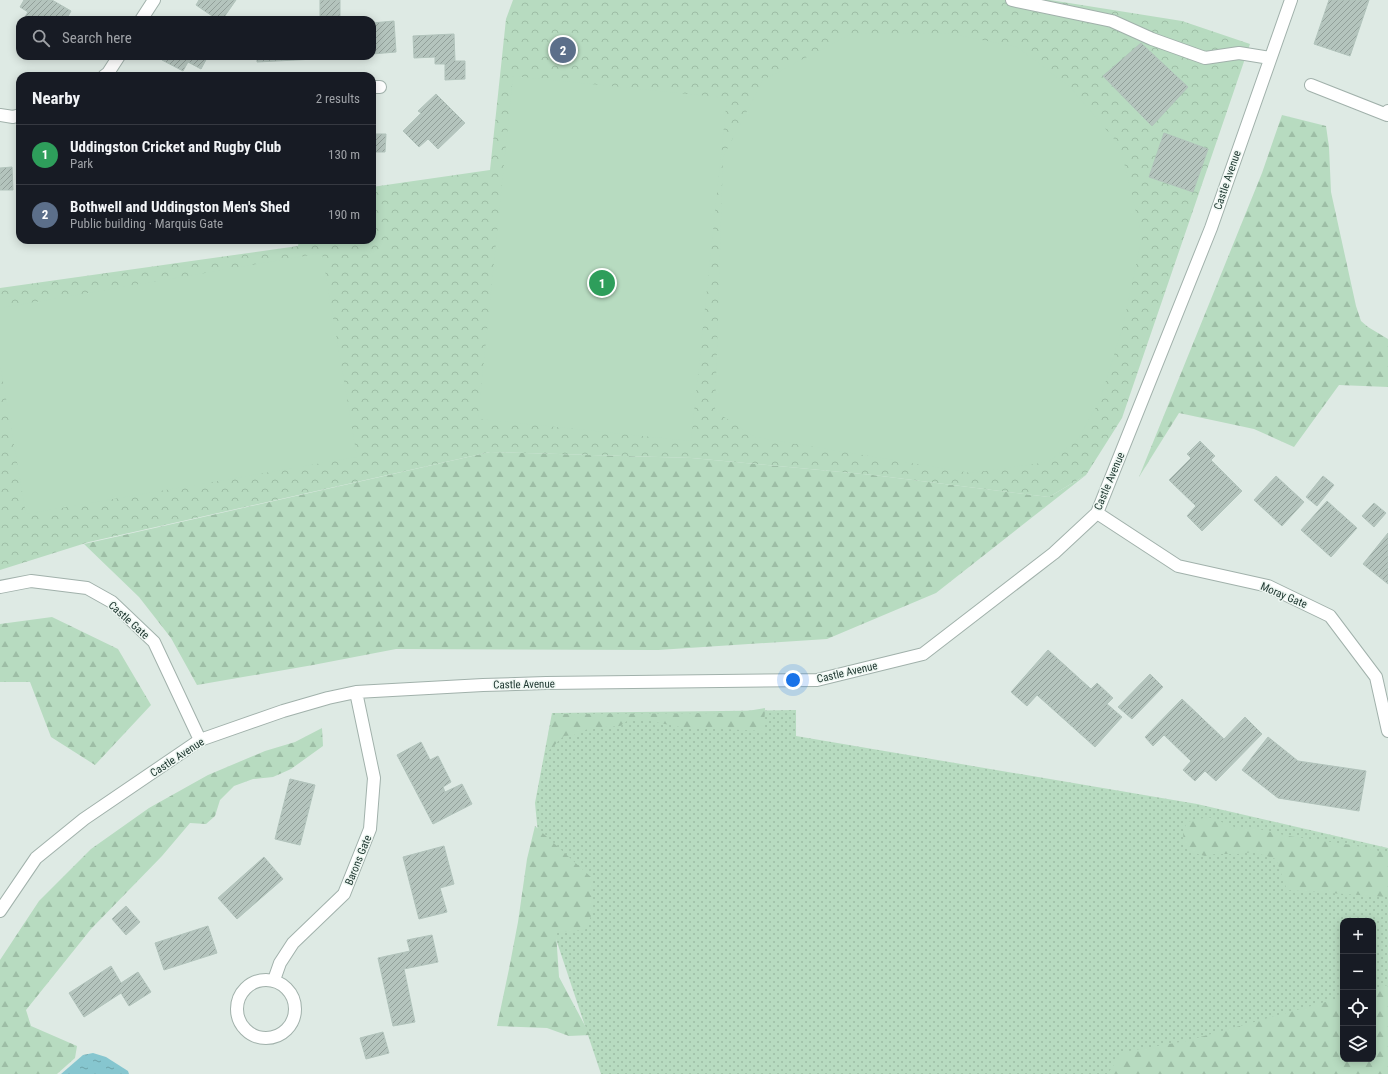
<!DOCTYPE html>
<html lang="en">
<head>
<meta charset="utf-8">
<style>
	:root { --surface:#171b24; --page:#20242c; --text:#f1f3f6; --muted:#9ea1a6; --line:#363941; --accent:#d93025 }
	body { margin:0; font-family:"Roboto Condensed",sans-serif; background:var(--page); color:var(--text) }
	.controls { position:absolute; right:12px; bottom:12px; display:grid; overflow:hidden; border-radius:8px; box-shadow:0 2px 10px #0003 }
	.controls button { width:36px; height:36px; display:grid; place-items:center; padding:0; border:0; border-bottom:1px solid var(--line); background:var(--surface); color:var(--text); font:20px sans-serif }
	.you { position:absolute; left:793px; top:680px; width:14px; height:14px; margin:-10px; border:3px solid #fff; border-radius:50%; background:#1a73e8; box-shadow:0 0 0 6px #1a73e833 }
	.badge { display:grid; place-items:center; width:26px; height:26px; border-radius:50%; background:var(--accent); color:#fff; font-size:13px; font-weight:700 }
	.pin { position:absolute; translate:-50% -50%; border:2px solid #fff; box-shadow:0 1px 4px #0006 }
	.list { margin:0; padding:0; list-style:none }
	h2 { display:flex; justify-content:space-between; align-items:center; height:52px; margin:0; padding:0 16px; font-size:17px }
	h2 small { font-size:13px; font-weight:400; color:var(--muted) }
	.list li { display:grid; grid-template-columns:26px 1fr auto; gap:12px; align-items:center; box-sizing:border-box; height:60px; padding:0 16px; border-top:1px solid var(--line) }
	.list b { display:block; font-size:15px; white-space:nowrap }
	.list p { margin:0; font-size:13px; white-space:nowrap; color:var(--muted) }
	.list em { font-size:13px; font-style:normal; color:var(--muted) }
	.icon { flex:none; width:22px; height:22px; fill:none; stroke:currentColor; stroke-width:2; stroke-linecap:round; stroke-linejoin:round }
	.map { position:relative; flex:none; width:1388px; height:1074px; overflow:hidden }
	.search { position:absolute; background:var(--surface); box-shadow:0 2px 10px #0003; left:16px; top:16px; width:360px; height:44px; display:flex; align-items:center; gap:10px; box-sizing:border-box; padding:0 14px; border-radius:12px; color:var(--muted); font-size:15px }
	.panel { position:absolute; background:var(--surface); box-shadow:0 2px 10px #0003; left:16px; top:72px; width:360px; height:172px; border-radius:12px }
	.map>svg:first-child { display:block }
	.grass { fill:url(#grass-dots); fill-rule:evenodd }
	.forest { fill:url(#forest-firs) }
	.park { fill:url(#park-crowns) }
	.garden { fill:#b7dbc0 }
	.water { fill:url(#water-ripples) }
	.building { fill:url(#building-hatch); stroke:#b1c3bb }
	.lines { fill:none; stroke-linecap:round; stroke-linejoin:round }
	.minor-casing { stroke:#a1b1ab; stroke-width:14 }
	.minor { stroke:#fff; stroke-width:12 }
	.labels { text-anchor:middle; stroke-width:3; stroke-linejoin:round; paint-order:stroke }
	.street-label { font-size:11px; fill:#203932; stroke:#eef7f2 }
</style>
</head>
<body>
<div class="map">
<svg width="1388" height="1074" viewBox="0 0 1388 1074">
	<defs>
		<pattern id="grass-dots" width="8" height="8" patternUnits="userSpaceOnUse"><rect width="8" height="8" fill="#b7dbc0"/><path d="M2 2h.1M6 6h.1" fill="none" stroke="#9dbda5" stroke-width="1.8" stroke-linecap="round"/></pattern>
		<pattern id="forest-firs" width="22" height="20" patternUnits="userSpaceOnUse"><rect width="22" height="20" fill="#b7dbc0"/><path d="M5 1l3.5 6h-7zM16 11l3.5 6h-7z" fill="#9dbda5"/></pattern>
		<pattern id="park-crowns" width="20" height="18" patternUnits="userSpaceOnUse"><rect width="20" height="18" fill="#b7dbc0"/><path d="M2 6a3 3 0 1 1 6 0M12 15a3 3 0 1 1 6 0" fill="none" stroke="#9dbda5"/></pattern>
		<pattern id="water-ripples" width="26" height="14" patternUnits="userSpaceOnUse"><rect width="26" height="14" fill="#86c6cf"/><path d="M2 4q2-2 4 0t4 0M15 11q2-2 4 0t4 0" fill="none" stroke="#6da2a9"/></pattern>
		<pattern id="building-hatch" width="6" height="6" patternUnits="userSpaceOnUse"><rect width="6" height="6" fill="#b4c4bd"/><path d="M-1 1l2-2M0 6l6-6M5 7l2-2" fill="none" stroke="#92a09a"/></pattern>
	</defs>
	<rect width="100%" height="100%" fill="#deeae4"/>
	<!-- grass -->
	<path class="grass" d="M 796,710 L 796,736 L 1197,804 L 1388,848 L 1388,1074 L 601,1074 L 545,906 L 535,803 L 552,713 ZM 1343,921 L 1373,921 L 1373,1059 L 1343,1059 Z"/>
	<!-- forest -->
	<path class="forest" d="M 1282,115 L 1326,126 L 1329,147 L 1331,192 L 1356,306 L 1361,321 L 1368,327 L 1388,339 L 1388,387 L 1339,385 L 1294,447 L 1254,429 L 1179,413 L 1139,477 L 1262,173 Z
		M 490,452 L 692,458 L 873,475 L 1049,497 L 1086,475 L 936,593 L 827,639 L 658,650 L 396,649 L 313,665 L 197,685 L 171,638 L 139,597 L 84,544 Z
		M 52,617 L 118,649 L 151,705 L 95,765 L 51,737 L 30,682 L 0,682 L 0,624 Z
		M 765,708 L 764,731 L 680,727 L 640,719 L 627,721 L 620,726 L 590,728 L 574,735 L 564,736 L 559,740 L 553,747 L 547,752 L 549,729 L 556,714 L 735,713 Z
		M 322,728 L 323,746 L 291,769 L 273,777 L 253,779 L 234,786 L 220,800 L 215,816 L 206,824 L 190,823 L 162,856 L 91,929 L 26,1010 L 31,1026 L 77,1046 L 75,1058 L 57,1074 L 0,1074 L 0,960 L 39,901 L 91,849 L 149,808 L 208,775 L 265,751 L 295,742 Z
		M 1208,817 L 1235,827 L 1250,827 L 1288,836 L 1352,845 L 1388,853 L 1388,897 L 1287,890 L 1276,859 L 1253,852 L 1238,854 L 1215,854 L 1205,856 L 1194,853 L 1184,845 L 1183,832 L 1187,822 Z
		M 535,826 L 592,878 C 593,897 595,913 585,930 L 556,932 L 559,977 L 590,1035 L 569,1036 L 547,1028 L 497,1026 L 509,969 L 518,922 L 527,859 Z
		M 1388,985 L 1388,1074 L 1109,1074 L 1108,1073 L 1123,1052 L 1186,1041 L 1343,997 L 1343,1059 L 1373,1059 L 1373,989 Z"/>
	<!-- park -->
	<path class="park" d="M 513,0 L 1050,0 L 1182,21 L 1250,44 L 1122,418 L 1086,475 L 1049,497 L 873,475 L 692,458 L 490,452 L 89,542 L 0,570 L 0,288 L 298,246 L 299,240 L 372,240 L 372,187 L 490,170 L 506,19 Z"/>
	<!-- garden -->
	<path class="garden" d="M 947,33 L 1017,47 L 1070,87 L 1120,146 L 1142,237 L 1123,326 L 1100,400 L 1078,439 L 1048,462 L 971,473 L 755,437 L 715,411 L 723,157 L 763,80 L 851,34 Z
		M 513,76 L 727,98 L 691,441 L 478,419 Z
		M 322,253 L 357,457 L 26,514 L 0,364 L 0,308 Z"/>
	<!-- water -->
	<path class="water" d="M 93,1053 L 106,1057 L 128,1071 L 129,1074 L 61,1074 L 83,1055 Z"/>
	<!-- building -->
	<path class="building" d="M 24,0 L 52,0 L 71,11 L 66,20 L 23,20 L 28,12 L 20,7 Z
		M 199,0 L 236,0 L 222,20 L 218,20 L 196,5 Z
		M 320,0 L 340,0 L 340,16 L 320,16 Z
		M 1329,0 L 1369,0 L 1350,56 L 1314,44 Z
		M 394,21 L 396,52 L 372,54 L 372,23 Z
		M 454,34 L 455,61 L 465,61 L 465,79 L 445,80 L 445,64 L 435,64 L 435,57 L 414,58 L 413,36 Z
		M 1141,43 L 1188,87 L 1152,126 L 1103,76 Z
		M 164,56 L 208,56 L 201,69 L 188,62 L 183,71 L 162,60 Z
		M 257,56 L 315,56 L 315,59 L 257,62 Z
		M 436,94 L 465,123 L 438,149 L 428,139 L 419,147 L 403,131 L 421,113 L 418,111 Z
		M 1164,133 L 1208,149 L 1193,192 L 1149,177 Z
		M 372,134 L 386,134 L 385,152 L 372,152 Z
		M 12,167 L 13,190 L 0,190 L 0,168 Z
		M 1200,441 L 1215,456 L 1211,460 L 1242,491 L 1202,531 L 1187,516 L 1196,506 L 1169,480 L 1191,458 L 1187,454 Z
		M 1276,476 L 1304,502 L 1282,526 L 1254,500 Z
		M 1323,476 L 1334,485 L 1317,506 L 1306,497 Z
		M 1327,501 L 1357,528 L 1331,557 L 1301,530 Z
		M 1374,503 L 1386,513 L 1374,527 L 1362,516 Z
		M 1388,533 L 1388,584 L 1363,564 Z
		M 1048,650 L 1091,689 L 1097,683 L 1113,698 L 1107,704 L 1122,717 L 1095,747 L 1037,695 L 1027,706 L 1011,692 Z
		M 1150,674 L 1163,687 L 1132,719 L 1118,707 Z
		M 1182,699 L 1224,739 L 1245,717 L 1262,734 L 1216,781 L 1205,771 L 1195,781 L 1183,770 L 1191,761 L 1164,735 L 1153,746 L 1145,737 Z
		M 1268,737 L 1298,761 L 1366,771 L 1359,811 L 1278,798 L 1242,770 Z
		M 421,742 L 430,760 L 438,756 L 451,782 L 443,787 L 445,792 L 462,784 L 472,804 L 433,824 L 397,755 Z
		M 290,779 L 315,785 L 300,845 L 275,839 Z
		M 444,846 L 454,884 L 440,888 L 447,912 L 419,919 L 403,857 Z
		M 264,857 L 283,879 L 237,919 L 218,898 Z
		M 126,906 L 140,922 L 126,935 L 112,919 Z
		M 208,926 L 217,953 L 164,970 L 155,943 Z
		M 432,935 L 438,962 L 404,969 L 415,1022 L 393,1026 L 378,958 L 410,951 L 407,940 Z
		M 111,966 L 121,983 L 138,972 L 151,992 L 129,1006 L 121,993 L 84,1017 L 69,993 Z
		M 383,1032 L 389,1053 L 366,1059 L 360,1038 Z"/>
	<g class="lines">
		<!-- minor casing -->
		<g class="minor-casing">
			<path id="minor" d="M 1012,0 L 1112,21 L 1152,39 L 1205,58 L 1239,53 L 1270,58
				M 141,20 L 154,0
				M 104,76 L 108,73 L 119,56
				M 1311,85 L 1387,115 L 1388,111
				M 372,87 L 380,87
				M 0,115 L 13,117 L 20,115
				M 1097,513 L 1178,566 L 1268,586 L 1330,616 L 1376,677 L 1388,731
				M 0,587 L 31,581 L 87,588 L 112,602 L 154,642 L 200,740
				M 0,911 L 36,858 L 84,819 L 200,740 L 283,711 L 328,698 L 356,692 L 483,685 L 546,683 L 817,680 L 923,654 L 1054,553 L 1097,513 L 1211,228 L 1291,0
				M237 1009a29 29 0 1 1 58 0a29 29 0 1 1-58 0Z
				M 274,980 L 280,963 L 293,943 L 344,894 L 370,829 L 374,778 L 356,692"/>
		</g>
		<!-- minor -->
		<use href="#minor" class="minor"/>
	</g>
	<g class="labels">
		<!-- street labels -->
		<g class="street-label">
			<text transform="translate(1227 180) rotate(-71)" y="4">Castle Avenue</text>
			<text transform="translate(1109 481) rotate(-67)" y="4">Castle Avenue</text>
			<text transform="translate(1284 595) rotate(23)" y="4">Moray Gate</text>
			<text transform="translate(129 620) rotate(42)" y="4">Castle Gate</text>
			<text transform="translate(847 672) rotate(-13)" y="4">Castle Avenue</text>
			<text transform="translate(524 684) rotate(-1)" y="4">Castle Avenue</text>
			<text transform="translate(177 757) rotate(-33)" y="4">Castle Avenue</text>
			<text transform="translate(358 860) rotate(-68)" y="4">Barons Gate</text>
		</g>
	</g>
</svg>
<div class="controls">
<button>+</button>
<button>−</button>
<button><svg class="icon" aria-label="locate" viewBox="0 0 24 24"><circle cx="12" cy="12" r="6"/><path d="M12 2v4M12 18v4M2 12h4M18 12h4"/></svg></button>
<button><svg class="icon" aria-label="layers" viewBox="0 0 24 24"><path d="M12 4l9 5-9 5-9-5zM3 14l9 5 9-5"/></svg></button>
</div>
<div class="you"></div>
<div class="pin badge" style="left:602px;top:283px;background:#2e9e5b">1</div>
<div class="pin badge" style="left:563px;top:50px;background:#5c6f8a">2</div>
<div class="search"><svg class="icon" aria-label="search" viewBox="0 0 24 24"><circle cx="10" cy="10" r="6"/><path d="M15 15l6 6"/></svg>Search here</div>
<section class="panel">
<h2>Nearby<small>2 results</small></h2>
<ul class="list">
<li><span class="badge" style="background:#2e9e5b">1</span><div><b>Uddingston Cricket and Rugby Club</b><p>Park</p></div><em>130 m</em></li>
<li><span class="badge" style="background:#5c6f8a">2</span><div><b>Bothwell and Uddingston Men's Shed</b><p>Public building · Marquis Gate</p></div><em>190 m</em></li>
</ul>
</section>
</div>
</body>
</html>
